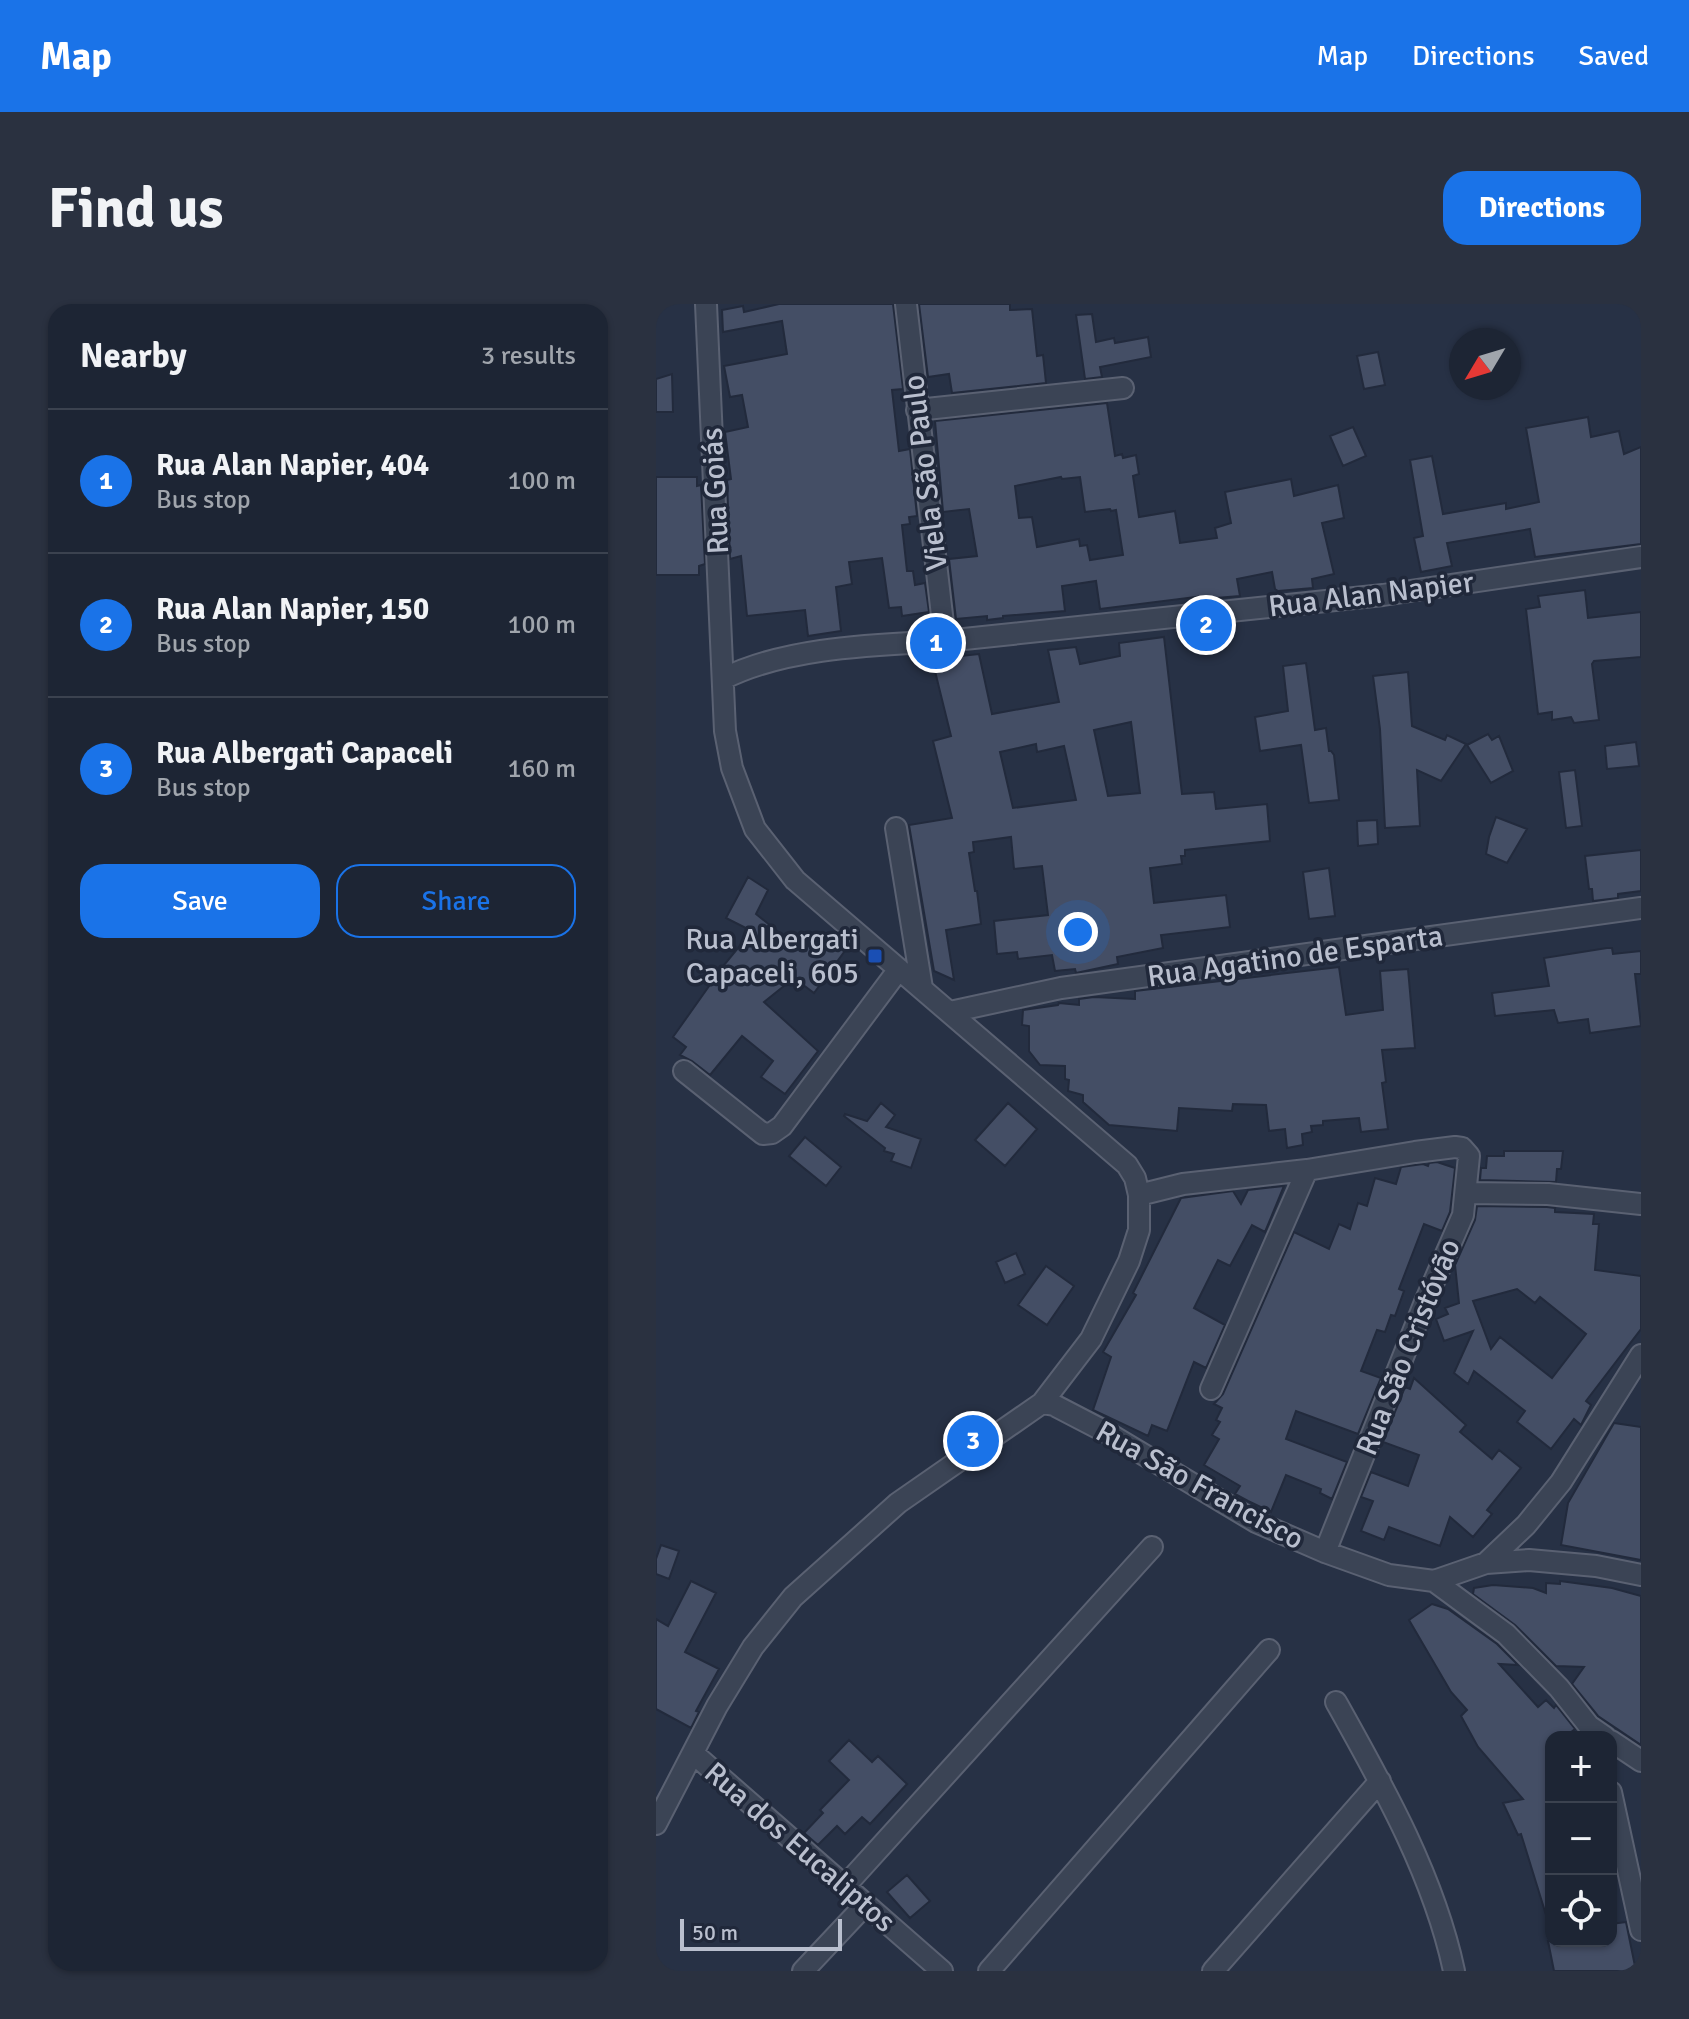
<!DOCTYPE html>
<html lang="en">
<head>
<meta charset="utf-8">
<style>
	:root { --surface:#1d2534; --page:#2a3140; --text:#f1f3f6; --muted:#a0a5ac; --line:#3b424f; --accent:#1a73e8 }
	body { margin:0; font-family:Signika,sans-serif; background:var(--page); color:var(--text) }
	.controls { position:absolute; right:24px; bottom:24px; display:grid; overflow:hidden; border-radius:16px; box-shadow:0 2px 6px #0004 }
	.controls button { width:72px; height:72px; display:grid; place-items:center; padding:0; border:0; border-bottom:2px solid var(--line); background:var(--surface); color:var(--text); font:40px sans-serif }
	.compass { position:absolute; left:793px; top:24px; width:72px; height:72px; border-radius:50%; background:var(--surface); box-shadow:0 2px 6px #0004; rotate:232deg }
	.scale { position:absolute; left:24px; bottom:20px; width:162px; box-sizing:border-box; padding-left:8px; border:4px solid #b9bfce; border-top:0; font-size:22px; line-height:28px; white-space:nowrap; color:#b9bfce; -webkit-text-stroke:6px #20283a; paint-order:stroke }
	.you { position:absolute; left:422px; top:628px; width:28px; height:28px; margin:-20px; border:6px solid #fff; border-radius:50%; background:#1a73e8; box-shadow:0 0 0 12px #1a73e833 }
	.badge { display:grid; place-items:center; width:52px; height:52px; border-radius:50%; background:var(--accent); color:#fff; font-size:26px; font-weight:700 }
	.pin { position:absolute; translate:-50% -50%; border:4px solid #fff; box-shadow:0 2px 8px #0006 }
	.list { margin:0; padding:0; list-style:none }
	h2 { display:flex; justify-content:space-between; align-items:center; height:104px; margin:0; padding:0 32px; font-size:34px }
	h2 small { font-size:26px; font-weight:400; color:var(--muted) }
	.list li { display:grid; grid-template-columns:52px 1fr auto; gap:24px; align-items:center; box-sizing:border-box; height:144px; padding:0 32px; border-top:2px solid var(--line) }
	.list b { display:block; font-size:30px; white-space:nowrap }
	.list p { margin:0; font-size:26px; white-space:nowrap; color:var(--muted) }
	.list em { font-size:26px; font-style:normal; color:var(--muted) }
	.actions { display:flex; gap:16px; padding:24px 32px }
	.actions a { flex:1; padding:18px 0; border:2px solid var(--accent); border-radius:24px; text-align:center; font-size:28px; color:var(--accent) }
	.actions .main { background:var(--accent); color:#fff }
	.icon { flex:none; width:44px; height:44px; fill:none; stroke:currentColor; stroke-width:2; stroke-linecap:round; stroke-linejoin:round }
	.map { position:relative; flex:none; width:985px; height:1667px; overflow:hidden; border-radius:24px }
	header { display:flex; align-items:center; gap:48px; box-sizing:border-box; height:112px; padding:0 40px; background:var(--accent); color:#fff }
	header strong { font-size:38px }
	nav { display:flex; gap:44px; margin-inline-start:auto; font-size:28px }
	.intro { display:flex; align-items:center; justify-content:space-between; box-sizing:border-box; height:192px; padding:0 48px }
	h1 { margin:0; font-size:56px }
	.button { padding:20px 36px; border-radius:24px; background:var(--accent); color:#fff; font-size:28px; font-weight:700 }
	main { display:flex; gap:48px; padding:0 48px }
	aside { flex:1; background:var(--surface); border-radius:24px; box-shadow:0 2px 6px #0004 }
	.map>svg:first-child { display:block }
	.building { fill:#444e65; stroke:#222a3c; stroke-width:2; fill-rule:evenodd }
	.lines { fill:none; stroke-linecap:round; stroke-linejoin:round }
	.minor-casing { stroke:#5a6172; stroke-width:24 }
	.minor { stroke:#3b4455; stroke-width:20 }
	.transit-dot { fill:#1a4fb4; stroke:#20283a; stroke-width:3 }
	.labels { text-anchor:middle; stroke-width:7; stroke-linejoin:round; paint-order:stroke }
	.street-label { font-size:30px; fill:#b9bfce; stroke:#20283a }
	.poi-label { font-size:30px; fill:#b9bfce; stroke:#20283a; text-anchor:end }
</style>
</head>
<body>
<header>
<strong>Map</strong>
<nav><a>Map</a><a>Directions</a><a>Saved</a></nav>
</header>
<div class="intro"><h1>Find us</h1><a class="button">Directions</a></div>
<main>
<aside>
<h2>Nearby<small>3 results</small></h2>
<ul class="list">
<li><span class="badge">1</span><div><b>Rua Alan Napier, 404</b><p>Bus stop</p></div><em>100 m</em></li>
<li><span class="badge">2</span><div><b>Rua Alan Napier, 150</b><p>Bus stop</p></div><em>100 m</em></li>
<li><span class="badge">3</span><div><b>Rua Albergati Capaceli</b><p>Bus stop</p></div><em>160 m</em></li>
</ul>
<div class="actions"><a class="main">Save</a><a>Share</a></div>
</aside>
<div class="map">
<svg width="985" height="1667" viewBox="0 0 985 1667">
	<rect width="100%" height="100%" fill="#273145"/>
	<!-- building -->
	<path class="building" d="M 123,0 L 237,0 L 247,85 L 236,86 L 243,147 L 254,145 L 261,212 L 253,213 L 254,220 L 246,221 L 251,267 L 257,267 L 259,281 L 269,279 L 273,308 L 246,312 L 245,303 L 233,304 L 226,254 L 193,258 L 196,280 L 180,283 L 185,327 L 152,332 L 149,306 L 91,312 L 85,252 L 74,255 L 71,176 L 75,175 L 69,128 L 92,123 L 86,91 L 74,93 L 68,62 L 131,50 L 126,17 L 67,28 L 66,6 L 87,2 L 88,8 Z
		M 263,0 L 354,0 L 354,6 L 376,5 L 381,52 L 387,51 L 390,79 L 296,89 L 293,70 L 272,73 Z
		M 436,10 L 440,38 L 458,34 L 459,39 L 492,33 L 495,53 L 444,63 L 446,73 L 429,75 L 420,11 Z
		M 722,48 L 729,81 L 708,85 L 701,52 Z
		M 16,70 L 17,108 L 0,108 L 0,75 Z
		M 451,99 L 459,152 L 466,150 L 467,154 L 480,151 L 483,170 L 477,172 L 483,213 L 519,207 L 524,239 L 561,234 L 559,224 L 575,219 L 569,188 L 635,175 L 638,192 L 682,181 L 688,214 L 666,219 L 678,270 L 656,275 L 657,284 L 622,287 L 619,285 L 616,268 L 581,275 L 584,292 L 548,295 L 547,292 L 444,305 L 440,277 L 406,282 L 409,307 L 347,312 L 347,314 L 331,316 L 331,312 L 300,315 L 293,255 L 321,252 L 313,205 L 287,208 L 279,117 ZM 405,173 L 406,175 L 424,173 L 429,208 L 454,205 L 455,207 L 460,206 L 467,251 L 434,256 L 431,241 L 424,242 L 423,235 L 381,243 L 376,213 L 363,214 L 359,182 Z
		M 932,113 L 935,133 L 963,127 L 968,150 L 985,143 L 985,240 L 879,253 L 874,225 L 791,239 L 796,262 L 765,268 L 758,234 L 767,232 L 754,156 L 776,152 L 787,210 L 850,199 L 850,205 L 883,198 L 870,124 Z
		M 697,123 L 710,152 L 687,162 L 674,132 Z
		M 0,173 L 41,173 L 41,182 L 45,181 L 49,260 L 43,262 L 43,271 L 0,271 Z
		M 929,286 L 932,314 L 985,308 L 985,353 L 938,357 L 936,360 L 943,416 L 918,419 L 915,413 L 896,416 L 896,408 L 882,410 L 870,305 L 884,303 L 882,292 Z
		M 508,333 L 526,490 L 558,488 L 560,505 L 611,500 L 614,537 L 529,546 L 529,552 L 525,552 L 526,560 L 494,564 L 498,599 L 570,591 L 574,623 L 505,631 L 507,644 L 461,653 L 462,660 L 420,669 L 419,665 L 399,667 L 396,651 L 362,655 L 361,648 L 341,650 L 338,617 L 392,611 L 386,562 L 358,565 L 355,533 L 317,538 L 318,548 L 313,549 L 319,587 L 321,587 L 325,620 L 290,626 L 298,676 L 278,667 L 253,521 L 296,514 L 277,437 L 295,432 L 276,355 L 323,350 L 336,410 L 403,398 L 392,346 L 420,343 L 424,360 L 464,352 L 463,339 ZM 475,418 L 484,489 L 452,492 L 438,426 ZM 380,440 L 381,448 L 408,442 L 420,496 L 357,504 L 344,448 Z
		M 650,359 L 659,426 L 670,424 L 673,447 L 675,447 L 678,451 L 683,496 L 653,499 L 645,441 L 604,447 L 599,413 L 632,407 L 627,362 Z
		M 752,368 L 756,422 L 789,436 L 791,431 L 810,440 L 785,477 L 761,466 L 764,522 L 729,524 L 724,425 L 717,372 Z
		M 832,430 L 836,436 L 843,432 L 857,467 L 835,479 L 811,441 Z
		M 980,438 L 983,462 L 951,465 L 949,442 Z
		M 919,466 L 926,522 L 910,524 L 903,468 Z
		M 840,513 L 871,525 L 851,559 L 830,550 L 833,533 Z
		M 721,516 L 722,540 L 702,542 L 701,517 Z
		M 985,546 L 985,587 L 962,590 L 962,594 L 937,597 L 936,585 L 933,585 L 929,552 Z
		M 673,564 L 679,612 L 653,615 L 647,568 Z
		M 92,573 L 112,586 L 100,610 L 136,639 L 144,629 L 150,634 L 154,628 L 168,638 L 174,629 L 191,644 L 158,689 L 138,674 L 108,698 L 162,747 L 129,790 L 105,773 L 117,757 L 86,732 L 54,771 L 36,757 L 24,751 L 30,743 L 17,733 L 68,661 L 96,627 L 70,614 Z
		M 951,644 L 956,644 L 957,650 L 985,647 L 985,670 L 979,670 L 985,722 L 934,729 L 932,715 L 902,719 L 898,706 L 839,712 L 836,689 L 893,682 L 888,654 Z
		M 683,663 L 690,711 L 727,706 L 724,667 L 752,665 L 759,744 L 726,746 L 730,778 L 726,779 L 732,825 L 705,828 L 703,814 L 667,817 L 667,821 L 655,822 L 656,828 L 646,830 L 647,841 L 631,844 L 629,825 L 613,827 L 610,801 L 577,800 L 576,807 L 523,804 L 521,827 L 453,821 L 427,798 L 427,791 L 412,787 L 413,776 L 409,775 L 409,762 L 384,761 L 373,747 L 373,722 L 366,721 L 367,706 L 402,701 L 403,699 L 423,701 L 423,695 L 438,693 L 479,695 L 479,687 Z
		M 225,799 L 239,811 L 230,823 L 265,835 L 255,864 L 235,857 L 238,850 L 228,847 L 229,844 L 188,812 L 189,810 L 211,817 Z
		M 352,799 L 381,825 L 349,862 L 319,836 Z
		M 149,833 L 185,863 L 170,882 L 133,852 Z
		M 848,847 L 907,847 L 905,865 L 901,865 L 900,878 L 824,876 L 825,864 L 830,864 L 831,852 L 848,852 Z
		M 781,858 L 799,864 L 794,908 L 786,927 L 768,920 L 743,985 L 748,987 L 739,1012 L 735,1011 L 729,1028 L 721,1026 L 705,1067 L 725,1074 L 702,1130 L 640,1107 L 630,1135 L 691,1158 L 676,1195 L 664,1189 L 665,1185 L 630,1171 L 615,1208 L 592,1197 L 579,1190 L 584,1182 L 548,1161 L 563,1135 L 556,1131 L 564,1118 L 560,1116 L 566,1104 L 558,1100 L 567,1090 L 638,928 L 673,945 L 683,920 L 694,925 L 702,899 L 711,902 L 719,874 L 740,880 L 745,863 L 767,860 L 772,862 L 773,859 Z
		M 628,882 L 609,928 L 596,921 L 574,962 L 562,956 L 538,1004 L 569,1021 L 550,1064 L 538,1058 L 511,1127 L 496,1121 L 492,1132 L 437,1106 L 455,1053 L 447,1048 L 480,991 L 477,989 L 525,894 L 577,887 L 585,900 L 592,886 Z
		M 821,902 L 891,903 L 899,904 L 899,908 L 938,910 L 937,920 L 943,920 L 939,966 L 985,972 L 985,1025 L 930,1097 L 935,1101 L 925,1121 L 918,1115 L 895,1145 L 861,1118 L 869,1107 L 818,1067 L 812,1080 L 798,1069 L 817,1027 L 788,1037 L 780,1015 L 792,1010 L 789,1004 L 803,999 L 799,961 L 819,916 ZM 861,985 L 879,999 L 884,993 L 930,1030 L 896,1074 L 844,1033 L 835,1045 L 817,997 Z
		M 360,949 L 369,970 L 349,979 L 340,958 Z
		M 390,962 L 418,982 L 391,1021 L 362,1001 Z
		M 758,1074 L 810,1121 L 804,1128 L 836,1155 L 843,1146 L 865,1164 L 831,1206 L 836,1210 L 817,1233 L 794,1213 L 784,1242 L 733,1223 L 728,1236 L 705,1227 L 717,1197 L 705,1193 L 715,1168 L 752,1182 L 763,1151 L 727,1138 L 749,1083 L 754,1085 Z
		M 958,1119 L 985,1123 L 985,1256 L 905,1241 L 912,1199 Z
		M 5,1241 L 23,1247 L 13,1275 L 0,1270 L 0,1255 Z
		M 35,1277 L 60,1289 L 29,1348 L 63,1365 L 40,1407 L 43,1408 L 35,1424 L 0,1405 L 0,1315 L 12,1322 Z
		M 904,1277 L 956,1284 L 985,1292 L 985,1441 L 942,1412 L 916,1380 L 928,1363 L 900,1362 L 859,1321 L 817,1290 L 818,1284 L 837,1281 L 877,1284 L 890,1289 L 890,1279 L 904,1280 Z
		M 776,1300 L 792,1305 L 841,1340 L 862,1361 L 843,1360 L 882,1403 L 890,1396 L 898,1404 L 900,1401 L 919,1425 L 909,1433 L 895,1433 L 895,1614 L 891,1614 L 865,1530 L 862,1531 L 847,1499 L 867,1495 L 822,1443 L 805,1412 L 811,1406 L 795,1388 L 753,1316 Z
		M 193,1436 L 216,1458 L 222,1452 L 251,1480 L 214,1520 L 206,1513 L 189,1530 L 181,1522 L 162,1541 L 148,1529 L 167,1509 L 164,1506 L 193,1476 L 173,1457 Z
		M 251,1571 L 274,1597 L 254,1614 L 231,1588 Z
		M 970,1618 L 980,1667 L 898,1667 L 892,1637 L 955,1637 L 955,1620 Z"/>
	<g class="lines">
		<!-- minor casing -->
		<g class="minor-casing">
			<path id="minor" d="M 250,0 L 289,337
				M 261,106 L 467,84
				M 67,375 C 130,343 218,341 289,337 L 727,291 L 985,253
				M 240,524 L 266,684
				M 294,708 L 405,684 L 985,604
				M 28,767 L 107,830 L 116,829 L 126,822 L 243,665
				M 811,889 L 892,890 L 985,900
				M 483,891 L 527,880 L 651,866 L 759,848 L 799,843 L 806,844 L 813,852 L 807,911 L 769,998 L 669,1248
				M 555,1085 L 651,866
				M 386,1099 L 398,1101 L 450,1128 L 600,1218 L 669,1248 L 733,1271 L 778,1277 L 830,1259 L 873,1256 L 940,1262 L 985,1271
				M 830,1259 L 870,1221 L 905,1178 L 985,1051
				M 778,1277 L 850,1330 L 903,1384 L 933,1422 L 949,1433
				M 680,1398 C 727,1482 778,1572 798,1667
				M 955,1437 L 985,1457
				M 38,1450 L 286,1667
				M 955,1488 L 985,1626
				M 0,1520 L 61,1402 L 97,1343 L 137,1293 L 242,1199 L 386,1099 L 435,1035 L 473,957 L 483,926 L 483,891 L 479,874 L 471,861 L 139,576 L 99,525 L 76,464 L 69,427 L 50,0
				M 189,1582 L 496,1243
				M 147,1667 L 209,1601
				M 333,1667 L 613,1346
				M 557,1667 L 724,1477"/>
		</g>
		<!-- minor -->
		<use href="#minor" class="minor"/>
	</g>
	<!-- markers -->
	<rect class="transit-dot" x="211" y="644" width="16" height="16" rx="4"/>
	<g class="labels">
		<!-- street labels -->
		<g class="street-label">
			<text transform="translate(269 169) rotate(-97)" y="10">Viela São Paulo</text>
			<text transform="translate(59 187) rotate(-93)" y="10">Rua Goiás</text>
			<text transform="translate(715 290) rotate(-7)" y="10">Rua Alan Napier</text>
			<text transform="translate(639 652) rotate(-8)" y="10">Rua Agatino de Esparta</text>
			<text transform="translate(752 1043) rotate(-68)" y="10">Rua São Cristóvão</text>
			<text transform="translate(544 1181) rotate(29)" y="10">Rua São Francisco</text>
			<text transform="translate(144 1543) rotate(41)" y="10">Rua dos Eucaliptos</text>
		</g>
		<!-- poi labels -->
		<g class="poi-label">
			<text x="203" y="645">Rua Albergati<tspan x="203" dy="34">Capaceli, 605</tspan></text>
		</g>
	</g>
</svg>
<div class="controls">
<button>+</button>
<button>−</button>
<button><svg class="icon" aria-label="locate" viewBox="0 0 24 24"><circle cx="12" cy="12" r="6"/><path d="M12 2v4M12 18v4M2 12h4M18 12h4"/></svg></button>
</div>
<svg class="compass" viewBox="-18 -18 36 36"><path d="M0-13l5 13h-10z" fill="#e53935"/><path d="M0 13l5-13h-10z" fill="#a0a5ac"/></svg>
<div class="scale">50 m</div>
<div class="you"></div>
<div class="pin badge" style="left:280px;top:339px">1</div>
<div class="pin badge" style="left:550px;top:321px">2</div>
<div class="pin badge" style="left:317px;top:1137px">3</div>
</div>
</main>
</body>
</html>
